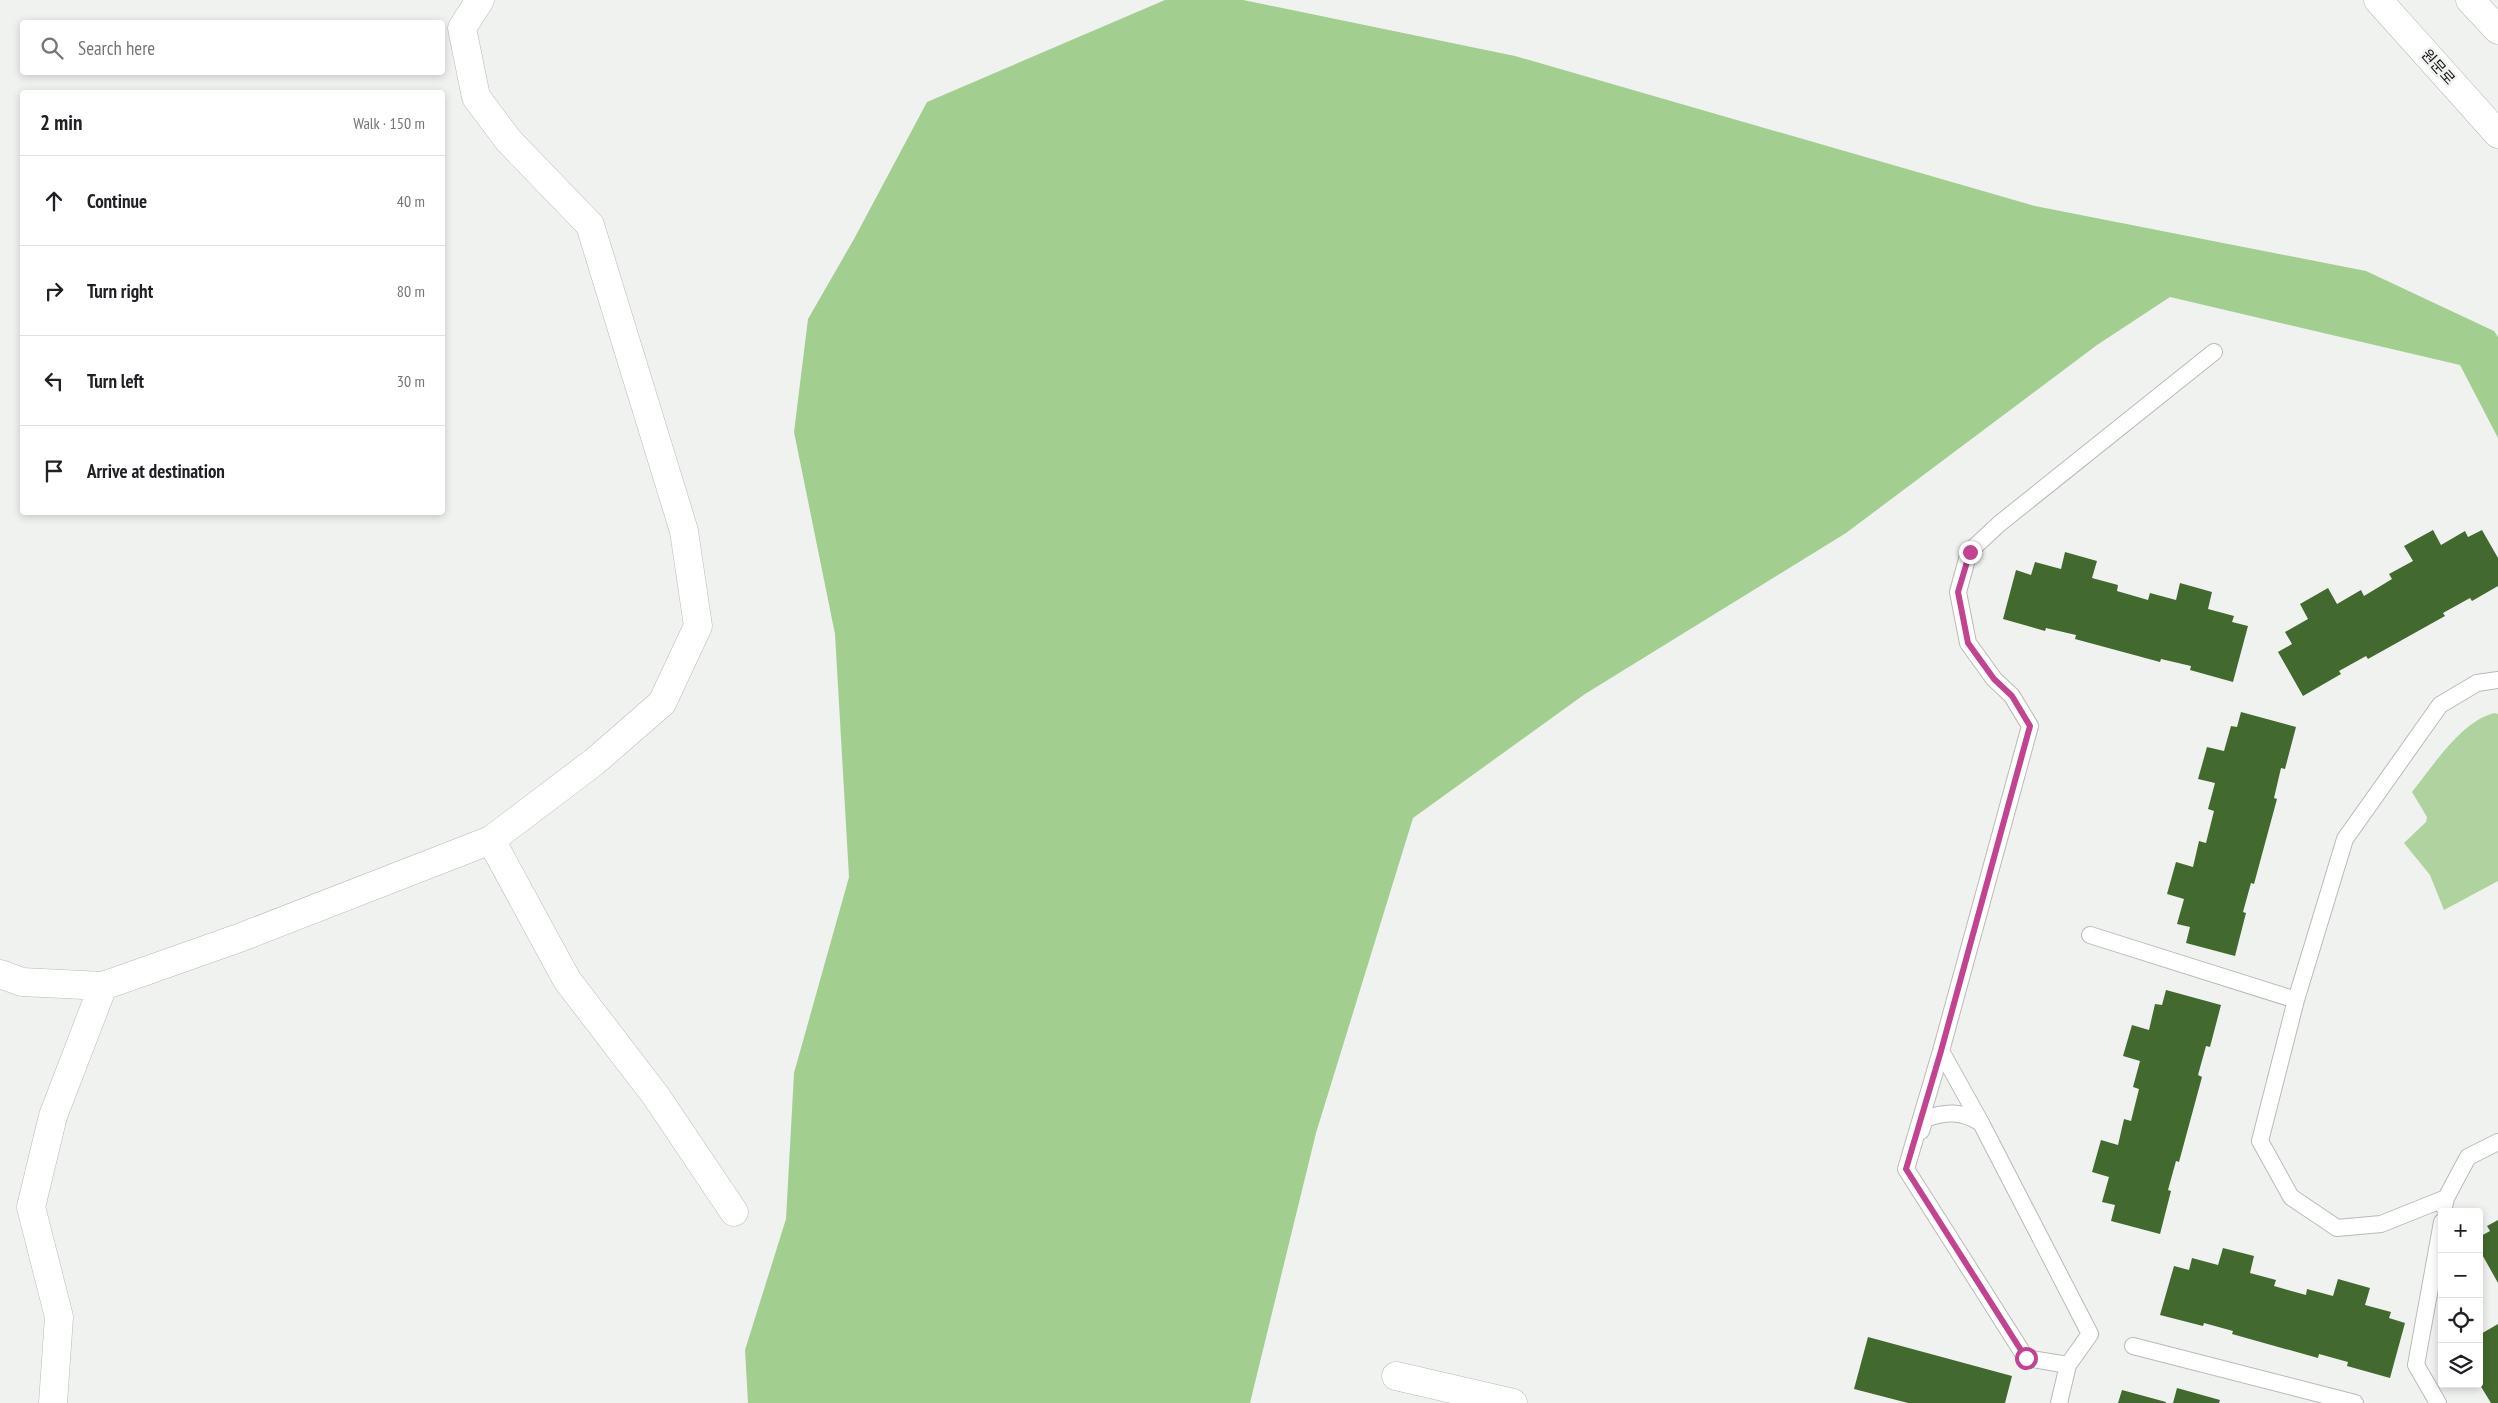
<!DOCTYPE html>
<html lang="en">
<head>
<meta charset="utf-8">
<style>
	:root { --surface:#fff; --page:#f2f2f2; --text:#202124; --muted:#757577; --line:#e0e0e0 }
	body { margin:0; font-family:"PT Sans Narrow","Noto Sans KR",sans-serif; background:var(--page); color:var(--text) }
	.controls { position:absolute; right:15px; bottom:15px; display:grid; overflow:hidden; border-radius:5px; box-shadow:0 2px 8px #0003 }
	.controls button { width:45px; height:45px; display:grid; place-items:center; padding:0; border:0; border-bottom:1px solid var(--line); background:var(--surface); color:var(--text); font:25px sans-serif }
	.stop { position:absolute; width:15px; height:15px; margin:-11px; border:4px solid #c24390; border-radius:50%; background:#fff }
	.stop.end { background:#c24390; border-color:#fff; box-shadow:0 1px 5px #0008 }
	.list { margin:0; padding:0; list-style:none }
	h2 { display:flex; justify-content:space-between; align-items:center; height:65px; margin:0; padding:0 20px; font-size:21px }
	h2 small { font-size:16px; font-weight:400; color:var(--muted) }
	.list li { display:grid; grid-template-columns:32px 1fr auto; gap:15px; align-items:center; box-sizing:border-box; height:90px; padding:0 20px; border-top:1px solid var(--line) }
	.list b { display:block; font-size:19px; white-space:nowrap }
	.list em { font-size:16px; font-style:normal; color:var(--muted) }
	.icon { flex:none; width:28px; height:28px; fill:none; stroke:currentColor; stroke-width:2; stroke-linecap:round; stroke-linejoin:round }
	.map { position:relative; flex:none; width:2498px; height:1403px; overflow:hidden }
	.search { position:absolute; background:var(--surface); box-shadow:0 2px 8px #0003; left:20px; top:20px; width:425px; height:55px; display:flex; align-items:center; gap:12px; box-sizing:border-box; padding:0 18px; border-radius:5px; color:var(--muted); font-size:19px }
	.panel { position:absolute; background:var(--surface); box-shadow:0 2px 8px #0003; left:20px; top:90px; width:425px; height:425px; border-radius:5px }
	.map>svg:first-child { display:block }
	.green { fill:#aed39e }
	.forest { fill:#a2cf8f }
	.building { fill:#426a2e }
	.lines { fill:none; stroke-linecap:round; stroke-linejoin:round }
	.service-casing { stroke:#b9bab8; stroke-width:18 }
	.minor-casing { stroke:#b9bab8; stroke-width:29 }
	.secondary-casing { stroke:#b9bab8; stroke-width:29 }
	.service { stroke:#fff; stroke-width:16 }
	.minor { stroke:#fff; stroke-width:28 }
	.secondary { stroke:#fff; stroke-width:28 }
	.route { stroke:#c24390; stroke-width:6 }
	.labels { text-anchor:middle; stroke-width:5; stroke-linejoin:round; paint-order:stroke }
	.street-label { font-size:15px; fill:#121312; stroke:#f0f2f0 }
</style>
</head>
<body>
<div class="map">
<svg width="2498" height="1403" viewBox="0 0 2498 1403">
	<rect width="100%" height="100%" fill="#f0f2f0"/>
	<!-- green -->
	<path class="green" d="M 2495,713 L 2498,714 L 2498,881 L 2444,910 L 2430,875 L 2404,843 L 2426,822 L 2427,817 L 2412,792 C 2433,766 2462,720 2495,713 Z"/>
	<!-- forest -->
	<path class="forest" d="M 1165,0 L 1243,0 L 1515,56 L 2035,206 L 2366,271 L 2494,331 L 2498,337 L 2498,438 L 2460,365 L 2170,297 L 2097,345 L 1846,533 L 1585,694 L 1413,818 L 1316,1133 L 1250,1403 L 748,1403 L 745,1350 L 786,1219 L 794,1073 L 849,877 L 835,634 L 794,432 L 808,319 L 854,239 L 927,102 Z"/>
	<!-- building -->
	<path class="building" d="M 2433,530 L 2441,545 L 2465,531 L 2468,537 L 2482,530 L 2498,558 L 2498,586 L 2472,601 L 2470,598 L 2443,613 L 2445,616 L 2368,659 L 2366,656 L 2339,671 L 2341,674 L 2303,696 L 2278,652 L 2292,644 L 2285,632 L 2308,619 L 2300,604 L 2328,588 L 2337,604 L 2361,590 L 2364,596 L 2392,579 L 2389,574 L 2413,561 L 2404,546 Z
		M 2065,552 L 2097,561 L 2092,578 L 2118,585 L 2117,591 L 2148,600 L 2150,593 L 2176,600 L 2180,583 L 2212,592 L 2208,609 L 2234,616 L 2232,622 L 2248,626 L 2233,682 L 2190,670 L 2191,666 L 2161,659 L 2160,662 L 2075,639 L 2076,635 L 2046,628 L 2045,631 L 2003,619 L 2016,570 L 2031,575 L 2035,562 L 2061,569 Z
		M 2241,712 L 2296,727 L 2285,769 L 2281,768 L 2274,798 L 2277,799 L 2254,884 L 2251,883 L 2243,912 L 2246,913 L 2235,956 L 2186,943 L 2190,927 L 2177,924 L 2184,899 L 2167,894 L 2176,862 L 2193,867 L 2199,841 L 2206,843 L 2214,811 L 2208,809 L 2215,783 L 2198,779 L 2207,747 L 2224,751 L 2231,726 L 2237,727 Z
		M 2166,990 L 2221,1005 L 2210,1047 L 2206,1046 L 2198,1075 L 2202,1077 L 2179,1162 L 2176,1161 L 2168,1190 L 2171,1191 L 2160,1234 L 2111,1221 L 2115,1205 L 2102,1202 L 2109,1177 L 2092,1172 L 2101,1140 L 2118,1145 L 2124,1119 L 2131,1121 L 2139,1089 L 2133,1087 L 2140,1061 L 2123,1056 L 2132,1025 L 2149,1030 L 2155,1004 L 2162,1005 Z
		M 2498,1220 L 2498,1283 L 2479,1249 L 2479,1237 L 2490,1231 L 2487,1226 Z
		M 2223,1248 L 2254,1256 L 2250,1273 L 2276,1280 L 2274,1286 L 2306,1295 L 2307,1289 L 2333,1296 L 2338,1279 L 2370,1288 L 2365,1305 L 2391,1312 L 2389,1318 L 2405,1323 L 2390,1378 L 2347,1366 L 2348,1362 L 2319,1354 L 2318,1358 L 2232,1334 L 2233,1331 L 2204,1323 L 2203,1326 L 2160,1315 L 2174,1266 L 2189,1270 L 2192,1258 L 2218,1265 Z
		M 2498,1324 L 2498,1403 L 2491,1403 L 2480,1385 L 2477,1387 L 2475,1384 L 2479,1384 L 2479,1335 Z
		M 1868,1337 L 2012,1376 L 2005,1403 L 1908,1403 L 1854,1389 Z
		M 2177,1388 L 2220,1400 L 2219,1403 L 2173,1403 Z
		M 2122,1390 L 2166,1402 L 2166,1403 L 2118,1403 Z"/>
	<g class="lines">
		<!-- service casing -->
		<g class="service-casing">
			<path id="service" d="M 2090,935 L 2296,1000
				M 1941,1051 L 1981,1123 L 2090,1334 L 2068,1365 L 2059,1403
				M 1921,1131 L 1925,1119 C 1946,1111 1962,1111 1981,1123
				M 2446,1198 L 2381,1224 L 2337,1228 L 2291,1197 L 2260,1141 L 2296,1000 L 2345,839 L 2440,705 L 2477,683 L 2498,680
				M 2444,1207 L 2446,1198 L 2468,1157 L 2498,1142
				M 2133,1346 L 2355,1403
				M 2068,1365 L 2026,1358 L 1906,1169 L 1941,1051 L 2030,726 L 2012,696 L 1994,679 L 1968,643 L 1958,592 L 1969,552 L 1999,524 L 2214,352
				M 2438,1403 L 2416,1365 L 2442,1222"/>
		</g>
		<!-- minor casing -->
		<g class="minor-casing">
			<path id="minor" d="M 491,840 L 567,980 L 656,1096 L 734,1212
				M 0,974 L 22,982 L 103,986 L 239,938 L 491,840 L 594,762 L 662,703 L 698,626 L 684,531 L 590,225 L 509,141 L 476,97 L 462,28 L 480,0
				M 1396,1376 L 1513,1403
				M 53,1403 L 59,1317 L 31,1207 L 53,1116 L 103,986"/>
		</g>
		<!-- secondary casing -->
		<g class="secondary-casing">
			<path id="secondary" d="M 2378,0 L 2498,134
				M 2470,0 L 2498,30"/>
		</g>
		<!-- service -->
		<use href="#service" class="service"/>
		<!-- minor -->
		<use href="#minor" class="minor"/>
		<!-- secondary -->
		<use href="#secondary" class="secondary"/>
	</g>
	<g class="lines">
		<!-- route -->
		<path class="route" d="M 1970,552 L 1958,592 L 1968,643 L 1994,679 L 2012,696 L 2030,726 L 1941,1051 L 1906,1169 L 2026,1358"/>
	</g>
	<g class="labels">
		<!-- street labels -->
		<g class="street-label">
			<text transform="translate(2438 67) rotate(48)" y="5">원문로</text>
		</g>
	</g>
</svg>
<div class="controls">
<button>+</button>
<button>−</button>
<button><svg class="icon" aria-label="locate" viewBox="0 0 24 24"><circle cx="12" cy="12" r="6"/><path d="M12 2v4M12 18v4M2 12h4M18 12h4"/></svg></button>
<button><svg class="icon" aria-label="layers" viewBox="0 0 24 24"><path d="M12 4l9 5-9 5-9-5zM3 14l9 5 9-5"/></svg></button>
</div>
<div class="stop" style="left:2026px;top:1358px"></div>
<div class="stop end" style="left:1970px;top:552px"></div>
<div class="search"><svg class="icon" aria-label="search" viewBox="0 0 24 24"><circle cx="10" cy="10" r="6"/><path d="M15 15l6 6"/></svg>Search here</div>
<section class="panel">
<h2>2 min<small>Walk · 150 m</small></h2>
<ul class="list">
<li><svg class="icon" aria-label="ahead" viewBox="0 0 24 24"><path d="M12 20V5M6 11l6-6 6 6"/></svg><div><b>Continue</b></div><em>40 m</em></li>
<li><svg class="icon" aria-label="right" viewBox="0 0 24 24"><path d="M7 20v-9h11M14 6l5 5-5 5"/></svg><div><b>Turn right</b></div><em>80 m</em></li>
<li><svg class="icon" aria-label="left" viewBox="0 0 24 24"><path d="M17 20v-9H6M10 6l-5 5 5 5"/></svg><div><b>Turn left</b></div><em>30 m</em></li>
<li><svg class="icon" aria-label="arrive" viewBox="0 0 24 24"><path d="M6 21V4h12l-3 4 3 4H6"/></svg><div><b>Arrive at destination</b></div></li>
</ul>
</section>
</div>
</body>
</html>
